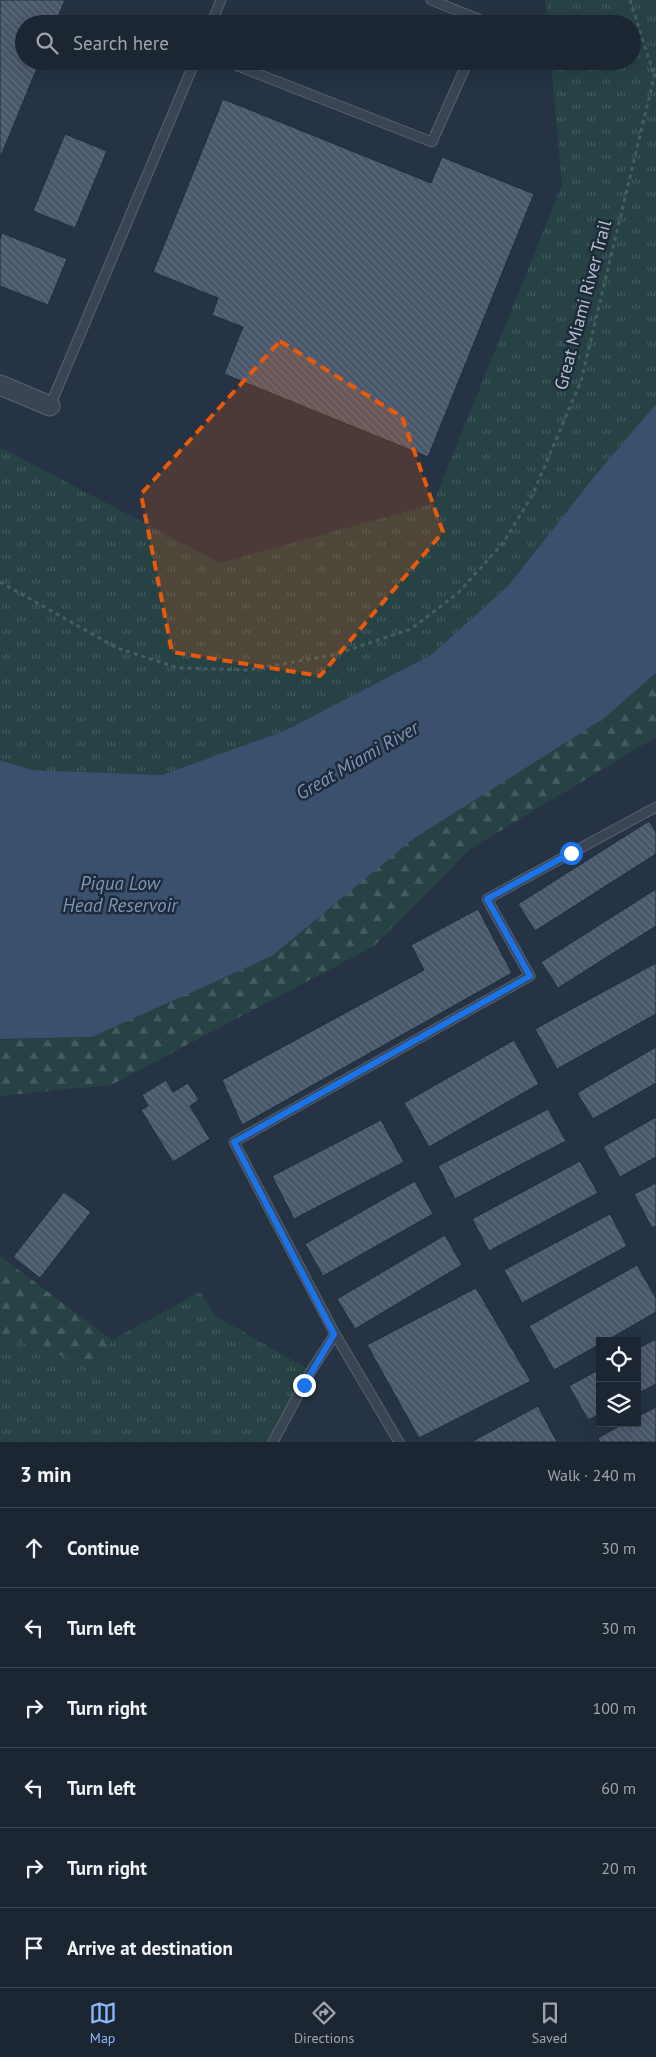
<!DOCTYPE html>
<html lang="en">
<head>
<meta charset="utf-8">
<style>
	:root { --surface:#1c2633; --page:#252e3b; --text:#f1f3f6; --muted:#a0a5ac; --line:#3a434e; --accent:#8cb9fd }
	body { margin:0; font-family:"PT Sans",sans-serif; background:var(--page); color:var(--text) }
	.controls { position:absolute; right:15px; bottom:15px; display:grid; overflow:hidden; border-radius:0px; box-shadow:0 5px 20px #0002 }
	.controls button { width:45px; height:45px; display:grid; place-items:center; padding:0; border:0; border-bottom:1px solid var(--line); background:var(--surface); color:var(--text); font:25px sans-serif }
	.stop { position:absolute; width:15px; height:15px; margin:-11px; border:4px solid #1a73e8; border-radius:50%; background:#fff }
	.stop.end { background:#1a73e8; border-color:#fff; box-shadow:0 1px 5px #0008 }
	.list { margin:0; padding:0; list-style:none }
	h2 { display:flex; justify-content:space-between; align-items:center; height:65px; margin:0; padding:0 20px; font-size:21px }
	h2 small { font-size:16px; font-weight:400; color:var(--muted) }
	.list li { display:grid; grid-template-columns:32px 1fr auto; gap:15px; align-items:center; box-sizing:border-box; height:80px; padding:0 20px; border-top:1px solid var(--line) }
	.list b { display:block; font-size:19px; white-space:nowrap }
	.list em { font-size:16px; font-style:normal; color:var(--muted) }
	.icon { flex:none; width:28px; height:28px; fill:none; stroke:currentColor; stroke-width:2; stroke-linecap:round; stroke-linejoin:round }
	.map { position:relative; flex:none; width:656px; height:1442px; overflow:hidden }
	.search { position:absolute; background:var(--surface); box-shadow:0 5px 20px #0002; left:15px; right:15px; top:15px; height:55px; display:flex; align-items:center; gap:12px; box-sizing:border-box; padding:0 18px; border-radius:28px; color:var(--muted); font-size:19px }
	.sheet { height:545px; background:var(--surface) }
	nav { display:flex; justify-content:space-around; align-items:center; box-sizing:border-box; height:70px; border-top:1px solid var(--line); background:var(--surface); font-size:14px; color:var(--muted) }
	nav a { display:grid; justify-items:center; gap:2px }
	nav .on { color:var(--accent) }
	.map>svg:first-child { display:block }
	.grass { fill:url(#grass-tufts) }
	.forest { fill:url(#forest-firs) }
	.water { fill:#3a506d }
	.building { fill:url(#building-back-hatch); stroke:#202c3b }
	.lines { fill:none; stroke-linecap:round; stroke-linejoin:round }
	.service-casing { stroke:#586370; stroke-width:11 }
	.minor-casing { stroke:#586370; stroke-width:21 }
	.path { stroke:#465e61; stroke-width:3; stroke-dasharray:4 4; stroke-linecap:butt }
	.service { stroke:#3a4553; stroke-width:9 }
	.minor { stroke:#3a4553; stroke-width:19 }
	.route { stroke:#1a73e8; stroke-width:6 }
	.marked { fill:#e8590c; fill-opacity:0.2; stroke:#e8590c; stroke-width:4; stroke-dasharray:10 6; stroke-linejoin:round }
	.labels { text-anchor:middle; stroke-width:5; stroke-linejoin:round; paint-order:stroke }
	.street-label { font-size:18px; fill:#b7c0cd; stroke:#1e2a39 }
	.water-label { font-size:19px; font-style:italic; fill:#7d96b5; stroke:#1e2a39 }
</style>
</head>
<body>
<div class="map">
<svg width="656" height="1442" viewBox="0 0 656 1442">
	<defs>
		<pattern id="grass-tufts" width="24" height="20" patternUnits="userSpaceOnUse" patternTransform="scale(1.25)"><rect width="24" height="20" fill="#274245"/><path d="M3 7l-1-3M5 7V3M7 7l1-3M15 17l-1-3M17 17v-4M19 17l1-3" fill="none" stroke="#445c5f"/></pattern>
		<pattern id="forest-firs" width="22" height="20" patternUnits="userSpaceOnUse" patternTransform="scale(1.25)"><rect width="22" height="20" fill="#274245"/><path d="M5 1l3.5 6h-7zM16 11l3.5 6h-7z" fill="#445c5f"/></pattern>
		<pattern id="building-back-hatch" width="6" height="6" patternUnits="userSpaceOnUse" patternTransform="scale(1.25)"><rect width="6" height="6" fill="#49576a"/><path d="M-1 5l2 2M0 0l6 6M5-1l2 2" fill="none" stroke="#616d7e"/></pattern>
	</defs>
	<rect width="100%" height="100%" fill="#253344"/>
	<!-- grass -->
	<path class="grass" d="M 546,0 L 656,0 L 656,404 L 597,473 L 509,585 L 431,655 L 284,731 L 162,775 L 32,770 L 0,760 L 0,447 L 220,563 L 433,504 L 562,185 L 551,61 L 632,61 L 632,24 L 548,24 Z
		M 200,1292 L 216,1316 L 311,1371 L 273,1442 L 0,1442 L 0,1335 L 99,1368 L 112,1340 Z"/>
	<!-- forest -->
	<path class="forest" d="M 656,673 L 656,737 L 470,849 L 374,946 L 111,1085 L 0,1096 L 0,1040 L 92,1037 L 603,719 Z
		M 0,1256 L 112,1340 L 99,1368 L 0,1335 Z"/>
	<!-- water -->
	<path class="water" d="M 656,404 L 656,673 L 603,719 L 413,839 L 272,956 L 92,1037 L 0,1039 L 0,760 L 32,770 L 162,775 L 284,731 L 431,655 L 509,585 L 597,473 Z"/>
	<!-- building -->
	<path class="building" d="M 0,0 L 65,0 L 55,24 L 24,24 L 24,61 L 40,61 L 0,158 Z
		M 223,99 L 431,183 L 442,157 L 534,194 L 428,457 L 224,374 L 243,327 L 212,315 L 218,298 L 153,272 Z
		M 65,134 L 107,151 L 75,228 L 33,211 Z
		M 2,233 L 67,259 L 48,305 L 0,286 L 0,239 Z
		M 649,821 L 656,832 L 656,854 L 535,931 L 518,904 Z
		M 656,889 L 656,926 L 558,988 L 541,962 Z
		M 478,909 L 512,973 L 242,1125 L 222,1080 L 424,970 L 411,945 Z
		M 656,963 L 656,1014 L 557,1069 L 535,1029 Z
		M 514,1040 L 539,1084 L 429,1147 L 404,1103 Z
		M 656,1047 L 656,1083 L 593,1119 L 577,1093 Z
		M 166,1080 L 173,1092 L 188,1083 L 199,1100 L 190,1106 L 210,1139 L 173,1162 L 141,1110 L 148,1106 L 142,1095 Z
		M 548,1109 L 566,1141 L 455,1199 L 438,1166 Z
		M 656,1117 L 656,1157 L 620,1177 L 603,1147 Z
		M 381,1120 L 404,1162 L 294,1219 L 272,1176 Z
		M 580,1161 L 598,1193 L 489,1251 L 472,1219 Z
		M 415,1181 L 433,1214 L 323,1276 L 305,1244 Z
		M 656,1183 L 656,1226 L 652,1228 L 634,1194 Z
		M 64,1192 L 91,1212 L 40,1278 L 13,1257 Z
		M 610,1214 L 627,1246 L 522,1303 L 504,1270 Z
		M 445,1235 L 462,1265 L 355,1329 L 337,1299 Z
		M 637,1265 L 656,1298 L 656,1312 L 606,1341 L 600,1341 L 600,1344 L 554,1370 L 529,1326 Z
		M 476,1288 L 531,1381 L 419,1438 L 367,1345 Z
		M 656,1339 L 656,1384 L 637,1394 L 637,1349 Z
		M 600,1369 L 600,1414 L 588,1420 L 569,1386 Z
		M 538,1406 L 557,1442 L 471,1442 Z
		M 656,1407 L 656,1442 L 600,1442 L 598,1438 L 625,1423 L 637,1423 L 637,1417 Z"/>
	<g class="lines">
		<!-- service casing -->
		<g class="service-casing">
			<path id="service" d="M 431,0 L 491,24
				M 211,24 L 221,0
				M 225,61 L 432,142 L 468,61
				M 50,406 L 195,61
				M 273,1442 L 311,1371 L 335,1334
				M 399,1442 L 335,1334 L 234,1142 L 530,976 L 487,899 L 656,807"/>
		</g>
		<!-- minor casing -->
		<g class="minor-casing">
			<path id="minor" d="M 0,385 L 50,406"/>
		</g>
		<!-- path -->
		<path class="path" d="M 630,0 L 654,75
			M 0,582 L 117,648 L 179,668 L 247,670 L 333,655 L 411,629 L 458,593 L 503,543 L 532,496 L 581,381 L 656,69"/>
		<!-- service -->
		<use href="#service" class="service"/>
		<!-- minor -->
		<use href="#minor" class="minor"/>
	</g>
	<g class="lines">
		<!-- route -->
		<path class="route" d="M 304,1385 L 334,1334 L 234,1142 L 530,976 L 487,899 L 571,853"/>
	</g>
	<!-- marked area -->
	<path class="marked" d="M 280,341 L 402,417 L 443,532 L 320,676 L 172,652 L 141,494 Z"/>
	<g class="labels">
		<!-- street labels -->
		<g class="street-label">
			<text transform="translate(583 305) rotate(-75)" y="6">Great Miami River Trail</text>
		</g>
		<!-- water labels -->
		<g class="water-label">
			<text transform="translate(357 760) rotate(-30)" y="7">Great Miami River</text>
			<text x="120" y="890">Piqua Low<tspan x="120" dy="22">Head Reservoir</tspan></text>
		</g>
	</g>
</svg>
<div class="controls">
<button><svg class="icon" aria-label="locate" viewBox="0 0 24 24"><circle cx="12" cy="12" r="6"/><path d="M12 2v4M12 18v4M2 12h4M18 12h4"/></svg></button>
<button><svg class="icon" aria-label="layers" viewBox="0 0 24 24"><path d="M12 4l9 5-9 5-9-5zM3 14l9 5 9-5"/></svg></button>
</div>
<div class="stop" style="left:571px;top:853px"></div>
<div class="stop end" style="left:304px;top:1385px"></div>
<div class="search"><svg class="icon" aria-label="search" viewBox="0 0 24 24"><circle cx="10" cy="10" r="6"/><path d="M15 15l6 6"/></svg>Search here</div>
</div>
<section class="sheet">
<h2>3 min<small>Walk · 240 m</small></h2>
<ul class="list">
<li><svg class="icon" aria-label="ahead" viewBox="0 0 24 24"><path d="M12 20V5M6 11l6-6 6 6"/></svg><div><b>Continue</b></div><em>30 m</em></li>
<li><svg class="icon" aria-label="left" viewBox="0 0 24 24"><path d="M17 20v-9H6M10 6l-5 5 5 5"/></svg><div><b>Turn left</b></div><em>30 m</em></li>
<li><svg class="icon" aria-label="right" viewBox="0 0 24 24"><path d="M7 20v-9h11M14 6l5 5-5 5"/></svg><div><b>Turn right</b></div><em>100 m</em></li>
<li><svg class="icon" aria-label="left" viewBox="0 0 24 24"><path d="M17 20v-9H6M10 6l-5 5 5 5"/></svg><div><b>Turn left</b></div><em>60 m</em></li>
<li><svg class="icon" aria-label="right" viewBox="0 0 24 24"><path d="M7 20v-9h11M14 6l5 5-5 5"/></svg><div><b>Turn right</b></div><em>20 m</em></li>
<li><svg class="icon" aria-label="arrive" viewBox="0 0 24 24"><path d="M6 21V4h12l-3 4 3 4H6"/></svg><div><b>Arrive at destination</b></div></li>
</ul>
</section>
<nav>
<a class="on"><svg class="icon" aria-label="map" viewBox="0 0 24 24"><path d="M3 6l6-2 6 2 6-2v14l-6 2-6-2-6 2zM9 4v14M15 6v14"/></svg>Map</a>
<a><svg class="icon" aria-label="directions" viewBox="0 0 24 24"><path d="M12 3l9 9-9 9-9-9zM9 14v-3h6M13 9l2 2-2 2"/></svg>Directions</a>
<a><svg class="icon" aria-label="saved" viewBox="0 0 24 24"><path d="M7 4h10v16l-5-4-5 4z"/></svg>Saved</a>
</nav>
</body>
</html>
